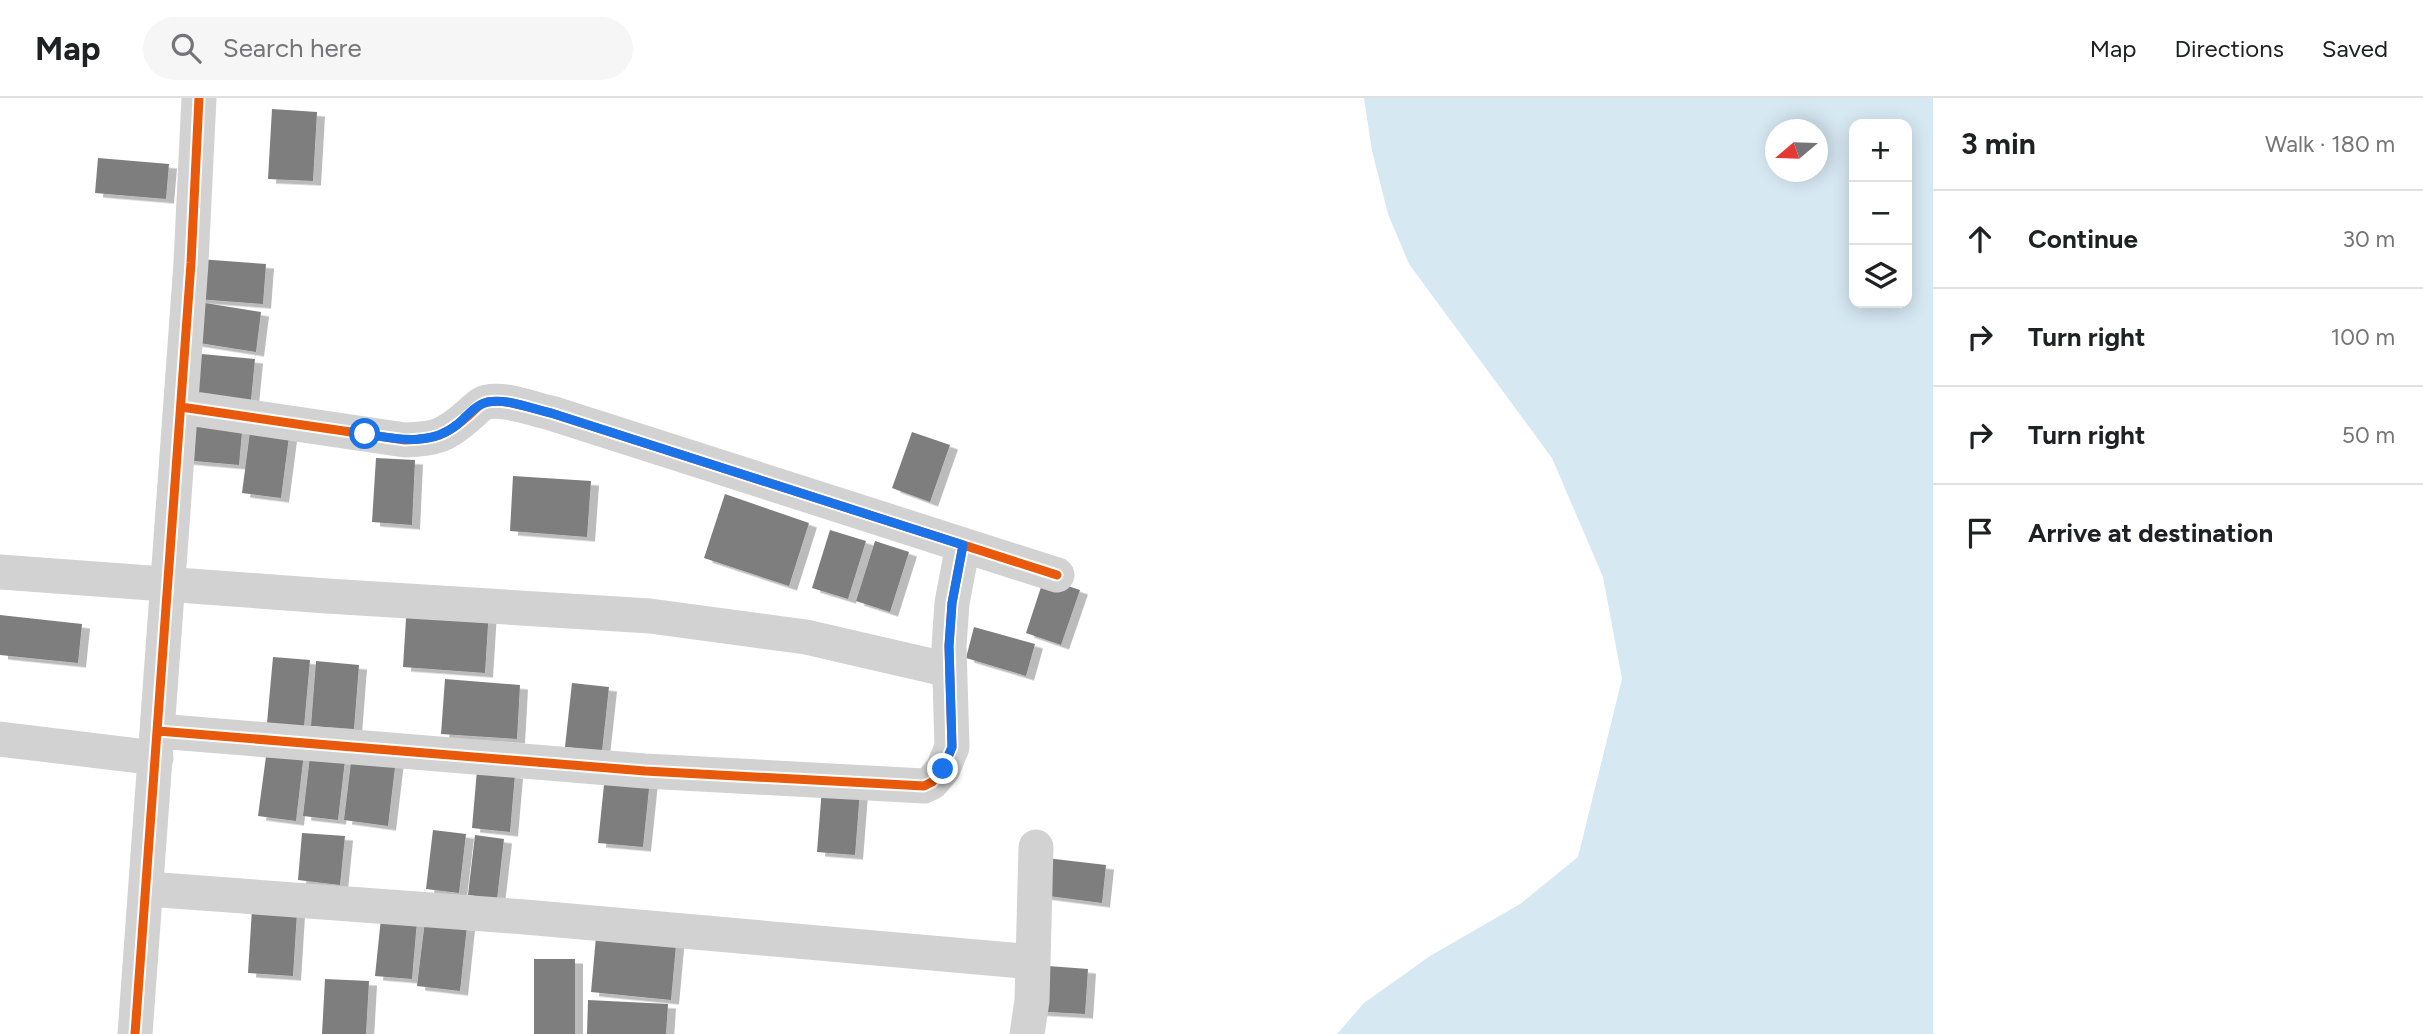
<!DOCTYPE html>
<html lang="en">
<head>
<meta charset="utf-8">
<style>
	:root { --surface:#fff; --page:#f6f6f6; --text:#202124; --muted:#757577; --line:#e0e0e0 }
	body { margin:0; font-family:Figtree,sans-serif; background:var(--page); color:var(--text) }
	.controls { position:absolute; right:21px; top:21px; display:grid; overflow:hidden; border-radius:14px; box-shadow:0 4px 18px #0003 }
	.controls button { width:63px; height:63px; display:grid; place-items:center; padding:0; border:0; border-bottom:2px solid var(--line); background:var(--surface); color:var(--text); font:35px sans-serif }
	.compass { position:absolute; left:1765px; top:21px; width:63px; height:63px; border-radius:50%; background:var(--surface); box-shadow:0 4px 18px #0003; rotate:251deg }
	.stop { position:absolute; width:21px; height:21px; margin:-16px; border:5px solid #1a73e8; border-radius:50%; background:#fff }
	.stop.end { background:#1a73e8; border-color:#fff; box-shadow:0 2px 7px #0008 }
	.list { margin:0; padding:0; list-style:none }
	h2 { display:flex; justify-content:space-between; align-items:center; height:91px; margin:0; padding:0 28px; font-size:30px }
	h2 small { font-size:23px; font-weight:400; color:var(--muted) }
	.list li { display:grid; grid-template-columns:46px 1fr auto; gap:21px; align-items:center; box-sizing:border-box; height:98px; padding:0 28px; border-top:2px solid var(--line) }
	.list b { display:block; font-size:26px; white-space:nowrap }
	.list em { font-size:23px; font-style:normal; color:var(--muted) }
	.icon { flex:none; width:38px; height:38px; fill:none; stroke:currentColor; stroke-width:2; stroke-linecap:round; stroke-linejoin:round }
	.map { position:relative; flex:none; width:1933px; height:936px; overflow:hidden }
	header { display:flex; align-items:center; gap:42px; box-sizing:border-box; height:98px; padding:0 35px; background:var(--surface); border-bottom:2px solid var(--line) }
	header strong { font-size:33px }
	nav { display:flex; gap:38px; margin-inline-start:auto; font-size:24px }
	.search { width:490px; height:63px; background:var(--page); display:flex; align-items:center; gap:18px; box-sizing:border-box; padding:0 24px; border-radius:38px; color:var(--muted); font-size:26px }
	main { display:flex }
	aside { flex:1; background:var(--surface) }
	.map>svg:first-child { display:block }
	.water { fill:#d6e8f2; fill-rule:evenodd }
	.building { fill:#7e7e7e; filter:url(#shadow) }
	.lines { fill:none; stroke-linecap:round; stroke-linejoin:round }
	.minor { stroke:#d2d2d2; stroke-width:35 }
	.cycleway-casing { stroke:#fff; stroke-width:13 }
	.cycleway { stroke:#e8590c; stroke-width:9 }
	.route { stroke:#1a73e8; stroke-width:9 }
</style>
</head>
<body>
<header>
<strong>Map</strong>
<div class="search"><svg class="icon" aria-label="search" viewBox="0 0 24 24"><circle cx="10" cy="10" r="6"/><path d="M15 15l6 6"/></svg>Search here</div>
<nav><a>Map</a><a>Directions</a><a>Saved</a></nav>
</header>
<main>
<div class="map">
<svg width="1933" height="936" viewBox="0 0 1933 936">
	<defs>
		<filter id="shadow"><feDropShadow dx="8" dy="4.5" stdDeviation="0" flood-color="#0004"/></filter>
	</defs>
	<rect width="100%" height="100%" fill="#fff"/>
	<!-- water -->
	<path class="water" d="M 1364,0 L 1933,0 L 1933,936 L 1337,936 L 1364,905 L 1430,858 L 1520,806 L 1578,759 L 1622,581 L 1603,479 L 1552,360 L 1409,166 L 1388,116 L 1372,53 ZM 1854,26 L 1907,26 L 1907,205 L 1854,205 ZM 1776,32 L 1818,32 L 1818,74 L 1776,74 Z"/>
	<!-- building -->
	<path class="building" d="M 272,11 L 317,14 L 313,83 L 268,81 Z
		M 98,60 L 169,66 L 166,101 L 95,95 Z
		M 199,161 L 266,166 L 263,206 L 197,201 Z
		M 199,204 L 261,214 L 256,254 L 193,244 Z
		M 191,255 L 255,261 L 251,302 L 188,296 Z
		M 186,318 L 243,323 L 239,367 L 183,362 Z
		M 251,326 L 290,331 L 281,400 L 242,395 Z
		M 912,334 L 950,347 L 930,404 L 892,390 Z
		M 376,360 L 415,362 L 412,427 L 372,424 Z
		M 513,378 L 591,383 L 587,439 L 510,433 Z
		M 725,396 L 809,425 L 789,488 L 704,460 Z
		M 830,432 L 866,443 L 848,501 L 812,490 Z
		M 875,443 L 909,454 L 890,514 L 856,503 Z
		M 1044,480 L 1080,492 L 1061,547 L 1026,535 Z
		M 407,505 L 489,511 L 485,575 L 403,569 Z
		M 0,517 L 82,526 L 78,565 L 0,557 Z
		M 974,529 L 1035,546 L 1026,578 L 966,560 Z
		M 273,559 L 310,562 L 304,629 L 267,625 Z
		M 316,563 L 359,567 L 354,631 L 311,628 Z
		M 445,581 L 520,587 L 517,641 L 441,636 Z
		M 572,585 L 609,589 L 602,653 L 565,649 Z
		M 267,651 L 304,655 L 296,723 L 258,718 Z
		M 352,656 L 396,661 L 388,728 L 344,722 Z
		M 310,658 L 345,662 L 338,722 L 303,718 Z
		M 477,672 L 515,676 L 510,734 L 472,730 Z
		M 605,677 L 650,681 L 643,749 L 598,745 Z
		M 822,690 L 860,693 L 855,757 L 817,754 Z
		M 433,732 L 466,736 L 459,795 L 426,791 Z
		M 302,735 L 345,738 L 340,787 L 298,782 Z
		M 475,737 L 504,741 L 497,801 L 468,797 Z
		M 1046,760 L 1106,767 L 1102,805 L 1041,797 Z
		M 252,811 L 297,814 L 293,878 L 248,875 Z
		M 381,820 L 417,823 L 412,881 L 375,878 Z
		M 425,823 L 467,828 L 460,893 L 417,888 Z
		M 597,828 L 677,836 L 671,902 L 591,894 Z
		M 534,861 L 575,861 L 575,936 L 534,936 Z
		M 1035,867 L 1088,871 L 1085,916 L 1032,913 Z
		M 325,881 L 369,883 L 366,936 L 322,936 Z
		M 588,902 L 668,906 L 666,936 L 587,936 Z"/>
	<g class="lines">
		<!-- minor -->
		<path class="minor" d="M 181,309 L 405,342 C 436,341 445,338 469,317 C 475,312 479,306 487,304 C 506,300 532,311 551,315 L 1057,477
			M 0,474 L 327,498 L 650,518 L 806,539 L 949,572
			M 158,633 L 645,673 L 924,688 L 932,684 L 943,671 L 952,649 L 949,548 L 952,505 L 963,447
			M 0,641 L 156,660
			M 147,791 L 525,819 L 1033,864
			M 135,936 L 191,165 L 199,0
			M 1027,936 L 1032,903 L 1036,749"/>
		<!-- cycleway casing -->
		<g class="cycleway-casing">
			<path id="cycleway" d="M 181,309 L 405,342 C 436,341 445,338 469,317 C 475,312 479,306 487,304 C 506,300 532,311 551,315 L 1057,477
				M 158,633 L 645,673 L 924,688 L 932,684 L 943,671 L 952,649 L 949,548 L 952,505 L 963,447
				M 135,936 L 191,165 L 199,0"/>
		</g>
		<!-- cycleway -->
		<use href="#cycleway" class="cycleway"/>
	</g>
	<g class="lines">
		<!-- route -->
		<path class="route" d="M 365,336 C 397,341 430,349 458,326 C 466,319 476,306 488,304 C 507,300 532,311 551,315 L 963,447 L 952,505 L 949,548 L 952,649 L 943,671"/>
	</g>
</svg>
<div class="controls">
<button>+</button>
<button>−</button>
<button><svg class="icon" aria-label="layers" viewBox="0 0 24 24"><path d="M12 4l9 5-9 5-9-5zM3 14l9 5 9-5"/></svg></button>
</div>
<svg class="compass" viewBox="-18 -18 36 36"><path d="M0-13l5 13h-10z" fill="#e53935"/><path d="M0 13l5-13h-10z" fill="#757577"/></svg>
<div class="stop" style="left:365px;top:336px"></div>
<div class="stop end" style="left:943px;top:671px"></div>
</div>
<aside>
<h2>3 min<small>Walk · 180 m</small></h2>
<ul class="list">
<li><svg class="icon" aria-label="ahead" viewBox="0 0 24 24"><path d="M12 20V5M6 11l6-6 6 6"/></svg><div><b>Continue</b></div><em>30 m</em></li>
<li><svg class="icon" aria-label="right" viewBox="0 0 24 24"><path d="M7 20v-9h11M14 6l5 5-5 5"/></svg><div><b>Turn right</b></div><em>100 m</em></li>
<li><svg class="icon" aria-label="right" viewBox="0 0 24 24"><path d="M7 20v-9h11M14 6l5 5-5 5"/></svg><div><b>Turn right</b></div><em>50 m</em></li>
<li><svg class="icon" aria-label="arrive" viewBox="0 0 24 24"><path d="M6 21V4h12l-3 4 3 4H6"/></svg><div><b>Arrive at destination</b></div></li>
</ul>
</aside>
</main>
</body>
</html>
